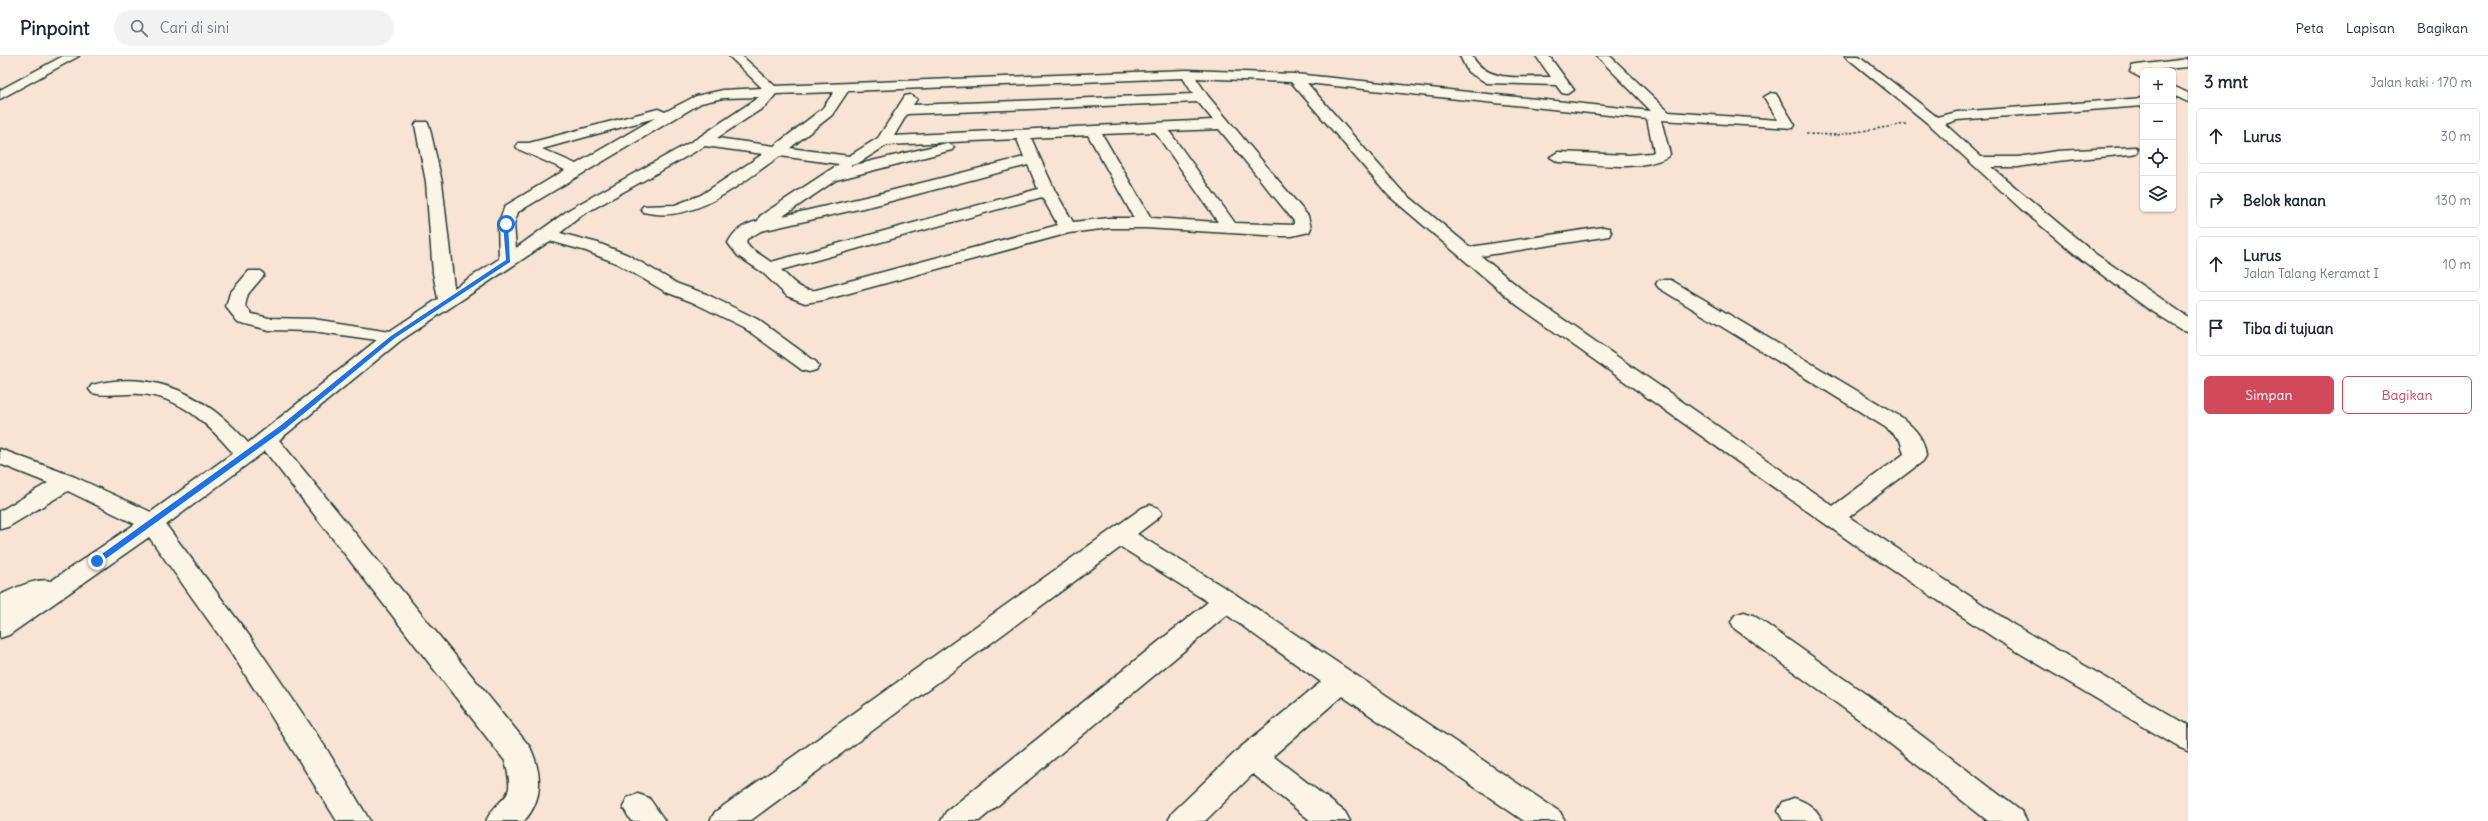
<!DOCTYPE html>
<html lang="id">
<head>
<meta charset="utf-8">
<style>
	:root { --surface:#fff; --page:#f2f2f3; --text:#1f2937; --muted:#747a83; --line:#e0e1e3; --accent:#d1495b }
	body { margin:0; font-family:Delius,sans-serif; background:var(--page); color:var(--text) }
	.controls { position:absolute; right:12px; top:12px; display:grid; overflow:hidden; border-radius:6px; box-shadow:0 1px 3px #0004 }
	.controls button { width:36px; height:36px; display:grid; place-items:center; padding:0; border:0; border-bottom:1px solid var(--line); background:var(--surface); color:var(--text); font:20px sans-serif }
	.stop { position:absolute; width:12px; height:12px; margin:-9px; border:3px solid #1a73e8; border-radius:50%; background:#fff }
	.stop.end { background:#1a73e8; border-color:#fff; box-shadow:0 1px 4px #0008 }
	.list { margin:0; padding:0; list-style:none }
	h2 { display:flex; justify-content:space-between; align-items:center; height:52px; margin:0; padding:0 16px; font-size:17px }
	h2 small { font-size:13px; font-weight:400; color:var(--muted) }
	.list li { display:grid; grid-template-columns:26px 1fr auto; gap:12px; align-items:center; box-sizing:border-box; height:56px; margin:0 8px 8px; padding:0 8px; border:1px solid var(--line); border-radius:6px }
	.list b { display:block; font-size:15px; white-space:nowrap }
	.list p { margin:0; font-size:13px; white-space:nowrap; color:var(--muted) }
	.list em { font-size:13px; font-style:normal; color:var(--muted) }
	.actions { display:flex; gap:8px; padding:12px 16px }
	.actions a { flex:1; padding:9px 0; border:1px solid var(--accent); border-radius:6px; text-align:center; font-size:14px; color:var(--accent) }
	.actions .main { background:var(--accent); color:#fff }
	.icon { flex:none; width:22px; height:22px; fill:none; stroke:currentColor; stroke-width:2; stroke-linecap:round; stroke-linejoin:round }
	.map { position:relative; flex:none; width:2188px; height:765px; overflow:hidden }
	header { display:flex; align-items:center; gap:24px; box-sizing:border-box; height:56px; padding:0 20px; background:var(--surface); border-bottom:1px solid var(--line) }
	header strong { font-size:19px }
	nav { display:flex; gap:22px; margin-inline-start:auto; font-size:14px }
	.search { width:280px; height:36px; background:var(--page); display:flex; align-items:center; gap:10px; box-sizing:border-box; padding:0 14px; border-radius:22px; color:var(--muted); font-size:15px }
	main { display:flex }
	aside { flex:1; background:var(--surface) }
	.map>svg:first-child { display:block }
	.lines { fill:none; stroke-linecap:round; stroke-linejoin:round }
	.minor-casing { stroke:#1f3d34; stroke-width:3 }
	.major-casing { stroke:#1f3d34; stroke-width:3 }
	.path { stroke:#1f3d34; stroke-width:1.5; stroke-dasharray:2.5 2; stroke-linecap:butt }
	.minor { fill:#fcf5e5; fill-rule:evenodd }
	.major { fill:#fcf5e5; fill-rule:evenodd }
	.route { fill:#1a73e8 }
</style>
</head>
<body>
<header>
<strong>Pinpoint</strong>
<div class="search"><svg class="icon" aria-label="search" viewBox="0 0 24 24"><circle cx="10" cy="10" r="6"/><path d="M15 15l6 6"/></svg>Cari di sini</div>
<nav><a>Peta</a><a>Lapisan</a><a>Bagikan</a></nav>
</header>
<main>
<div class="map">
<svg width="2188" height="765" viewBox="0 0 2188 765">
	<rect width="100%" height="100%" fill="#f9e3d5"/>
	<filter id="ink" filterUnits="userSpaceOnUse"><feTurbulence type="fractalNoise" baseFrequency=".025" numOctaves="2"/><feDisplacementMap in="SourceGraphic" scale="8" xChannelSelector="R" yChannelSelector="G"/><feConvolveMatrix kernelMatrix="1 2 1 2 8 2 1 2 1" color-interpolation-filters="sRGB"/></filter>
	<g filter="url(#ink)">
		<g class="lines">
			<!-- minor casing -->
			<g class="minor-casing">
				<path id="minor" d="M 729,0 L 742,0 L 775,30 L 1187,14 L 1295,18 L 1651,55 L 1597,0 L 1610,0 L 1669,56 L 1778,64 L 1764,41 L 1771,37 L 1776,38 L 1795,69 L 1793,72 L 1661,64 L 1670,98 L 1667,101 C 1636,117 1592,107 1558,106 L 1550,101 L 1558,96 L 1629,99 L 1651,97 L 1654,96 L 1647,63 L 1307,27 L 1401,134 L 1470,191 L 1603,171 L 1609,172 L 1611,176 L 1609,180 L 1603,181 L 1481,200 L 1531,241 L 1833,450 L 1904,398 L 1900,384 L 1885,371 L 1659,232 L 1656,228 L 1659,224 L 1671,224 L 1901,361 C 1914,372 1925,382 1926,400 L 1923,405 L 1849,461 L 2014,569 L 2188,669 L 2188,695 L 2178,691 L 1996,583 L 1855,489 L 1517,249 L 1389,140 L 1291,26 L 1196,22 L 1208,40 L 1308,160 L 1311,172 L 1309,176 L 1292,180 L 1280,180 L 1145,172 L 1109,172 L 1069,177 L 824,244 L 805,247 L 787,240 L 762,216 L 738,200 L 728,187 C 734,174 745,168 758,165 L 760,160 L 839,108 L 780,100 C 740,127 695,169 643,156 L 641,153 L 643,150 L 675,149 L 701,139 L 763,98 L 705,90 L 582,159 L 560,177 L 598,187 L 628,199 L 678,228 L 706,238 L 757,263 L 816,306 L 819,310 L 816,314 L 809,316 L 802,314 L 743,271 L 692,246 L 666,236 L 616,207 L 586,195 L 550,185 L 400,285 L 279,384 L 530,691 C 542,717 544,743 524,765 L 486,765 C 501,735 517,749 505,705 L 265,395 L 166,469 L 251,582 L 326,692 L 370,765 L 337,765 L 231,596 L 149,481 L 9,579 L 0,582 L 0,539 C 13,533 37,521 51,525 L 135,468 L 68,435 L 8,471 L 0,473 L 0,455 L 48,427 L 0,408 L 0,393 L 75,421 L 151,456 L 233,397 C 209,369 180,340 140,338 C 124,337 108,341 92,337 L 89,333 L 92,329 C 155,313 207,340 248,387 L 377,284 L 313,275 L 269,274 L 238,266 L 226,251 L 230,237 L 249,215 L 261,215 L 264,219 L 248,238 L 245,250 L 252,258 L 269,262 L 313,263 L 390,275 L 438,243 L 433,217 L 426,126 L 415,69 L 417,66 L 427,66 L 429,69 L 442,126 L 454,232 L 499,203 L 498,168 L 505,150 L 565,114 L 518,93 L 516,90 L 518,87 L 529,87 L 658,53 L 665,56 L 696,40 L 723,34 L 762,32 ZM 1183,22 L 1193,38 L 913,49 L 917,43 L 910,39 L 905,40 L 878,82 L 849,100 L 790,92 L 832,59 L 848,35 ZM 834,36 L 822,53 L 774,90 L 717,82 L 766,50 L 776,38 ZM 759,41 L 698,82 L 570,153 L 516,192 L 514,168 L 518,156 L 701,47 L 723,42 ZM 1198,46 L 1213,64 L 894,80 L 907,58 ZM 655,62 L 576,108 L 542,93 ZM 1219,73 L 1294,165 L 1294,169 L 1235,167 L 1169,75 ZM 1155,76 L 1218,166 L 1151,162 L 1102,78 ZM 1088,79 L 1134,162 L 1109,162 L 1073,166 L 1055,135 L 1031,82 ZM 1017,83 L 1024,101 L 874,139 L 783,160 L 836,124 L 952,94 L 954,91 L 947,87 L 851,110 L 851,109 L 857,108 L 887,89 ZM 1028,109 L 1038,133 L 771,206 L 750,192 L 746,187 L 747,183 L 761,175 L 876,149 ZM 1042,141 L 1058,169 L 816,234 C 800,236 792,224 781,214 Z
					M 1460,0 L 1472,0 C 1488,28 1522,20 1551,21 L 1536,0 L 1549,0 L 1574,34 L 1567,38 L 1562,37 L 1556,29 L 1487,27 L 1468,16 Z
					M 1845,0 L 1859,0 L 1937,61 L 1957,56 L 2143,42 L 2143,50 L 1957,64 L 1945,68 L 1981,101 L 2018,101 L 2057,95 L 2136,91 L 2138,94 L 2136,97 L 2131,98 L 2057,105 L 2018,111 L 1991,111 L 2094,197 L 2188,261 L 2188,275 L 2181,273 L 2147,252 L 2082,204 L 2020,152 L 1931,70 Z
					M 2188,3 L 2188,11 L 2143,15 L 2143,23 L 2130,16 L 2132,10 L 2137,9 Z
					M 2173,30 L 2188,37 L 2188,46 L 2173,39 Z
					M 1150,449 L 1158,452 L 1162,457 L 1158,462 L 1137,478 L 1235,538 L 1560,756 L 1565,765 L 1524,765 L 1342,640 L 1273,700 L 1345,756 L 1350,765 L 1311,765 L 1253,718 L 1205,765 L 1168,765 L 1173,756 L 1241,691 L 1321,626 L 1227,559 L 979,765 L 941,765 L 946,756 L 1208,546 L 1121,491 L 750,765 L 710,765 L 715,756 L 1142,452 Z
					M 1744,556 L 1753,559 L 1884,651 L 2022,756 L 2027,765 L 1988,765 L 1864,667 L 1735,573 L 1731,566 L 1735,559 Z
					M 638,738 L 649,742 L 665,765 L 631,765 L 623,751 L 627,742 Z
					M 1794,742 C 1807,746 1816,752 1823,765 L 1783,764 L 1778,755 L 1783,746 Z"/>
			</g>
			<!-- major casing -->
			<g class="major-casing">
				<path id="major" d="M 63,0 L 79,0 L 0,43 L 0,34 Z"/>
			</g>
			<!-- path -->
			<path class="path" d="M 1806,78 L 1837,79 L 1906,68"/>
			<!-- minor -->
			<use href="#minor" class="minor"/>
			<!-- major -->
			<use href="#major" class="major"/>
		</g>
	</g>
	<!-- route -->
	<path class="route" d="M 506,167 L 508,168 L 510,206 L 395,282 L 285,373 L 100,507 L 95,507 L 95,503 L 280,370 L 391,280 L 506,204 L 503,168 Z"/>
</svg>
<div class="controls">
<button>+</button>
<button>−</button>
<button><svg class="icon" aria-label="locate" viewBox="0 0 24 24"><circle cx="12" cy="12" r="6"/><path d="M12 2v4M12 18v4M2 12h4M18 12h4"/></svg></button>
<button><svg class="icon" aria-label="layers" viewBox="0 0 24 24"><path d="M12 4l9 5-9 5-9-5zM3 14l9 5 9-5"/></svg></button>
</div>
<div class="stop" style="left:506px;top:168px"></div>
<div class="stop end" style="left:97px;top:505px"></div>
</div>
<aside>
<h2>3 mnt<small>Jalan kaki · 170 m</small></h2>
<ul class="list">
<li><svg class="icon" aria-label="ahead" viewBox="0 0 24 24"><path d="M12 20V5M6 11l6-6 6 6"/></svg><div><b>Lurus</b></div><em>30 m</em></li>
<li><svg class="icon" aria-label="right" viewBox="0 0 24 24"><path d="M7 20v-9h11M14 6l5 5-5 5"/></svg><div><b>Belok kanan</b></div><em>130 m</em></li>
<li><svg class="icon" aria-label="ahead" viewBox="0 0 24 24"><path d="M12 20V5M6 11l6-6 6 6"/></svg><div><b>Lurus</b><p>Jalan Talang Keramat I</p></div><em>10 m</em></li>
<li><svg class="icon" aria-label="arrive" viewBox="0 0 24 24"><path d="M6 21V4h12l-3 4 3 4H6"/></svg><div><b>Tiba di tujuan</b></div></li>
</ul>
<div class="actions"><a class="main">Simpan</a><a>Bagikan</a></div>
</aside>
</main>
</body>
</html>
